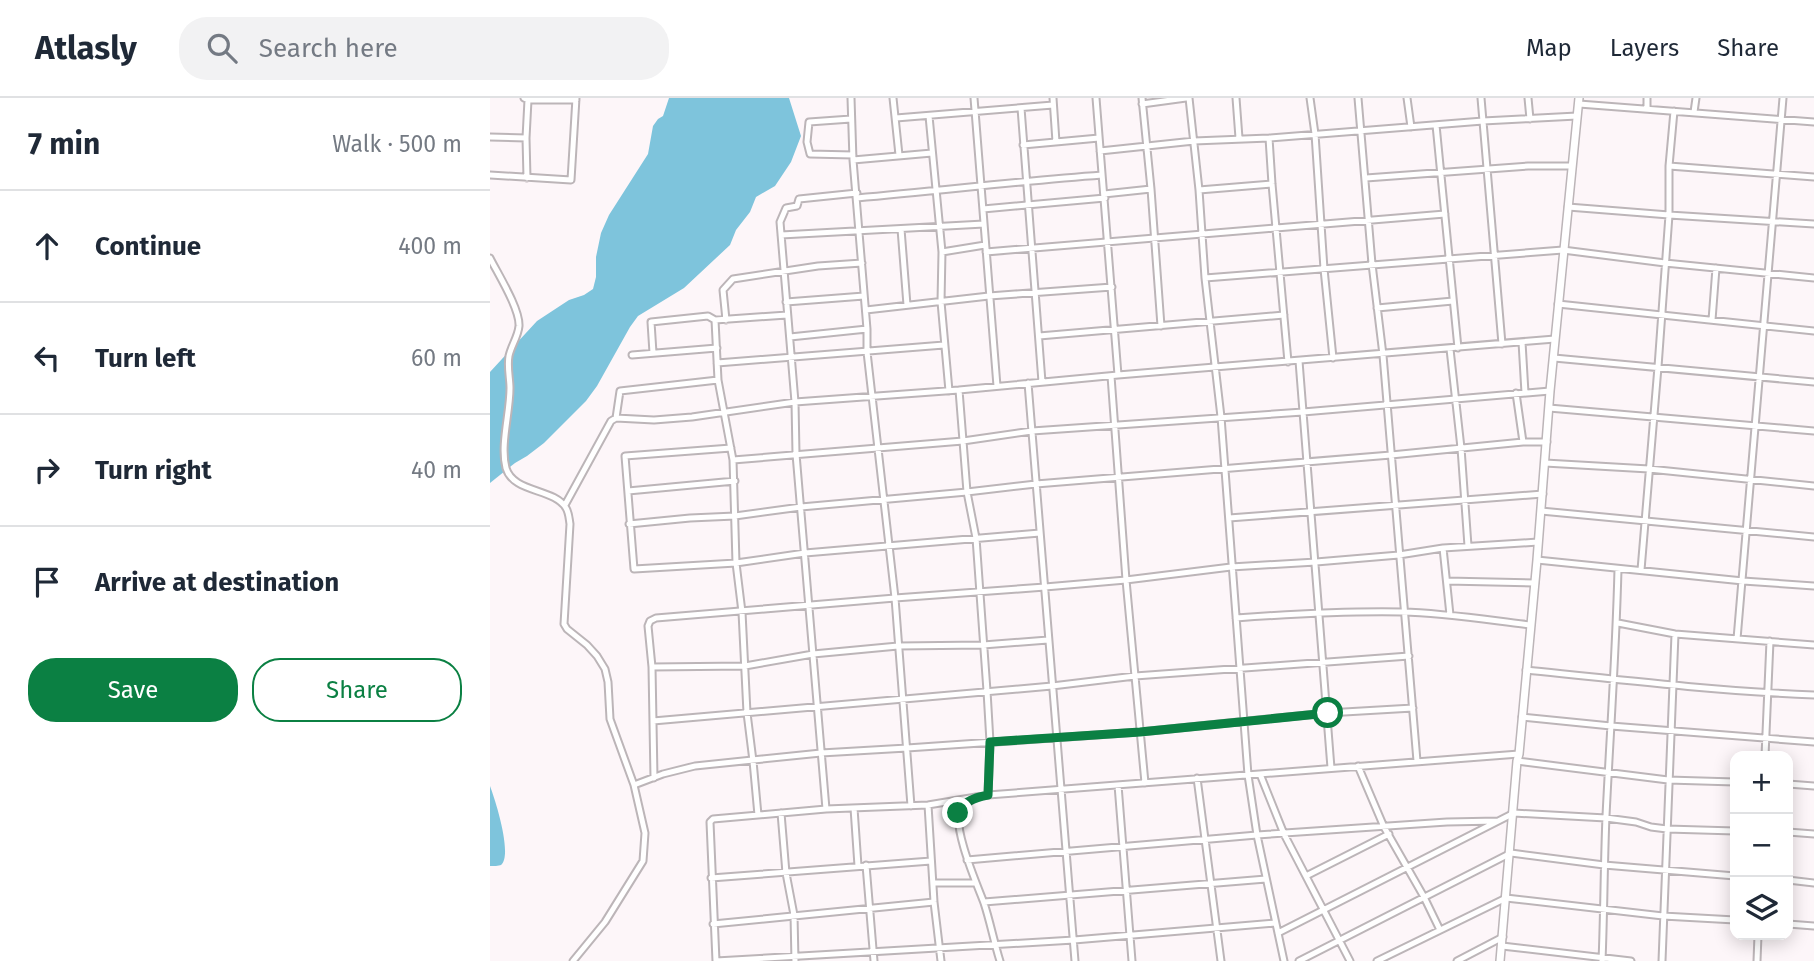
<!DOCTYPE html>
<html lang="en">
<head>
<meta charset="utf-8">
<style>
	:root { --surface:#fff; --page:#f2f2f3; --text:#1f2937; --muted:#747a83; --line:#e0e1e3; --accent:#0b8043 }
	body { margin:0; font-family:"Fira Sans",sans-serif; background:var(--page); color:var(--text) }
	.controls { position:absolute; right:21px; bottom:21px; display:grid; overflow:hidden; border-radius:14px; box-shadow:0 4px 18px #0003 }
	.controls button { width:63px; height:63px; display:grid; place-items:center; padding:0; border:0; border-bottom:2px solid var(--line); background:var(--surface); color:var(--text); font:35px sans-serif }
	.stop { position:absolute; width:21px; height:21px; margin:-16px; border:5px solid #0b8043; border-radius:50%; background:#fff }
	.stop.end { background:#0b8043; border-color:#fff; box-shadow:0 2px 7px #0008 }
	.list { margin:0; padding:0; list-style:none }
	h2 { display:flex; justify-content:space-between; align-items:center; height:91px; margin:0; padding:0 28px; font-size:30px }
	h2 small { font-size:23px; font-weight:400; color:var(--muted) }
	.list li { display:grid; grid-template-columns:46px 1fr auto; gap:21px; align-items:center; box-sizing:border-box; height:112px; padding:0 28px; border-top:2px solid var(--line) }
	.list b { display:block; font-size:26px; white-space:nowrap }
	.list em { font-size:23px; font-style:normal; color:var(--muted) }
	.actions { display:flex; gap:14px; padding:21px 28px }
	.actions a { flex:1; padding:16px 0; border:2px solid var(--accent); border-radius:28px; text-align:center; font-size:24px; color:var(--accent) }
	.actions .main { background:var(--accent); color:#fff }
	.icon { flex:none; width:38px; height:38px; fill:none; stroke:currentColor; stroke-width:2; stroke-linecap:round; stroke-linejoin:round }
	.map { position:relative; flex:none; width:1324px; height:863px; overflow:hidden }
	header { display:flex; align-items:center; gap:42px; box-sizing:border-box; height:98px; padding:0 35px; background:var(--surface); border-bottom:2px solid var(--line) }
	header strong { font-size:33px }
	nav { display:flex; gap:38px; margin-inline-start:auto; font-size:24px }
	.search { width:490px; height:63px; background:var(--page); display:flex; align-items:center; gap:18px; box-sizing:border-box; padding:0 24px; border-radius:28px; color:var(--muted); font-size:26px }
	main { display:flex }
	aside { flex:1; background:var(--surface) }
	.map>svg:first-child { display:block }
	.water { fill:#7ec4dc }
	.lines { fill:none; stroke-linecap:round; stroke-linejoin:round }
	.minor-casing { stroke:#bcb5b8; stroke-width:9 }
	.tertiary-casing { stroke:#bcb5b8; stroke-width:10 }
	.minor { stroke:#fff; stroke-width:5 }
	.tertiary { stroke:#fff; stroke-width:7 }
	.route { stroke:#0b8043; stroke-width:9 }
</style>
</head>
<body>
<header>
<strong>Atlasly</strong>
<div class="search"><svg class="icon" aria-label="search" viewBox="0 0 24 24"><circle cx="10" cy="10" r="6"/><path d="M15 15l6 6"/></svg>Search here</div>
<nav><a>Map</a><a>Layers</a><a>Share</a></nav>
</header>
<main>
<aside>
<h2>7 min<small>Walk · 500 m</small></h2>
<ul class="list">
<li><svg class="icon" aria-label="ahead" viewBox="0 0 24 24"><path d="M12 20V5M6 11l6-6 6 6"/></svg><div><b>Continue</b></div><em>400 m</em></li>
<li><svg class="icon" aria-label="left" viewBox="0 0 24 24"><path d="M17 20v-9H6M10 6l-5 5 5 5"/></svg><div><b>Turn left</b></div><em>60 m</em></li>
<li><svg class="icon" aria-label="right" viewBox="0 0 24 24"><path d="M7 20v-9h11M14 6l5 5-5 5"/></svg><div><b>Turn right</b></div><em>40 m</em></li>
<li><svg class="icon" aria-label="arrive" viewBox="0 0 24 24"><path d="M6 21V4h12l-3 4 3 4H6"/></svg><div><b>Arrive at destination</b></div></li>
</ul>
<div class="actions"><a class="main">Save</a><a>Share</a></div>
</aside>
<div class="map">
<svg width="1324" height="863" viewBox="0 0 1324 863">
	<rect width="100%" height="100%" fill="#fdf6f9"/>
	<!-- water -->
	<path class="water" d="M 179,0 L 299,0 L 311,38 L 301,64 L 285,88 L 266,99 L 260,114 L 246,132 L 240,147 L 194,190 L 148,218 L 140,229 L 107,288 L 96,303 L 54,345 L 37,358 L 25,365 L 0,385 L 0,274 L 47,223 L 79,202 L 94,197 L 103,191 L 106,179 L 106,159 L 111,135 L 119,117 L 158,56 L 163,28 L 168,21 L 173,18 Z
		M 0,688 C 5,701 23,757 11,767 C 9,768 3,768 0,768 Z"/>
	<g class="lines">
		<!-- minor casing -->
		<g class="minor-casing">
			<path id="minor" d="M 34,0 L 38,2 L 36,40 L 37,80
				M 361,0 L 363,62 L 377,231 L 377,254 L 405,500 L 421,708
				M 403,0 L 409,57
				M 484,0 L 507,288
				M 563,0 L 566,44
				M 606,0 L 628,277
				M 652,0 L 661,91 L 671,228
				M 699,0 L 709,92 L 715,180 L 731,319 L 758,677 L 767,737 L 794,863
				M 746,0 L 749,40
				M 820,0 L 825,36 L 834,171 L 843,260
				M 868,0 L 882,166 L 893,257 L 927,663
				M 917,0 L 921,29
				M 991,0 L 1012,246
				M 1038,0 L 1040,21
				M 38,2 L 86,2
				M 652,6 L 696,0
				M 1089,6 L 1324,24
				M 531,10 L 552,284
				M 1157,11 L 1157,0
				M 1204,14 L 1206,0
				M 439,18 L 452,154 L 451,204 L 459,293
				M 406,20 L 563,7
				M 361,21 L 319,24 L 317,44 L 320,56 L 363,57
				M 946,27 L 968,250
				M 0,39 L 36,40
				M 779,40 L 782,86 L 798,264
				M 533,47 L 609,40
				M 610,53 L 704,43 L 779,40 L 993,23 L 1087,18
				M 363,62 L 442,55
				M 1179,68 L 1324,79
				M 0,77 L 81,82 L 86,0
				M 876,80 L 1038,68 L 1082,68
				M 709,92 L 782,86
				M 614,96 L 661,91
				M 367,100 C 449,93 530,83 612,77
				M 1078,109 L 1179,117 L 1324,126
				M 493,111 L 615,100
				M 411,131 L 417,207
				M 291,137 L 494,126
				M 452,154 L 495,147
				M 496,154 L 955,116
				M 0,160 C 8,176 30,211 29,228 C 28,239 21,248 19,258 C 17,269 20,280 20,290 C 20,315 10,347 16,370 C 23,395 64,390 76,410 C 79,415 79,420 80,426 L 74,526 L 77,531 L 97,547 L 107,558 L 115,571 L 118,584 L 120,621 L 144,687 L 155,735 L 153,763 L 115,824 L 83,863
				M 715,180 L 1073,152 L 1175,165 L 1324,180
				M 296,204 L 374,198
				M 1068,206 L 1324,233
				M 887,210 L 963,203
				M 376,212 L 499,198 L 622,189
				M 225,222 L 228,282 L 243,362 L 246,465 L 252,514 L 257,615 L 263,663 L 268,717
				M 236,222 L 233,192 L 243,181 L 328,168 L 372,165
				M 1222,222 L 1226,170
				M 549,238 L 794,217
				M 300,239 L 377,231
				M 1032,244 L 1035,295
				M 960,251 L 971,350 L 978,448
				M 163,255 L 161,224 L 218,218 L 225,222 L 297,217
				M 142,257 L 227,250
				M 1064,260 L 1324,284
				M 809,263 L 841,670
				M 227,265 L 454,247
				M 621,278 L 636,482 L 655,685
				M 538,285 L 585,863
				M 469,292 L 477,394 L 486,440 L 497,593 L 500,644 L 498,697
				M 1026,295 L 1033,344
				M 1059,310 L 1324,333
				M 126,320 L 164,322 L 202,319 L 305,304 L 469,292 L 628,277 L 1065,241
				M 241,350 L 135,358 L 144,471 L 246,465 L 315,455 L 550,435
				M 243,362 L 473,343 L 542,333 L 813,314 L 1060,293
				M 1055,365 L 1159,371 L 1324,388
				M 138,393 L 245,383
				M 75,407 L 121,323 L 126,320 L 130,293 L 228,282
				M 1051,413 L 1324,439
				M 739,420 L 1053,396
				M 139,426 L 200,420 L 245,418 L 311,409 L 477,394 L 546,386 L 901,357 L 1033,344 L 1057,344
				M 953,450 L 960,517
				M 1047,462 L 1253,483 L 1324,488
				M 1151,472 L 1168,269 L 1179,117 L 1179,68 L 1184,13
				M 957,483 L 1045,485
				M 746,520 C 801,516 857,513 912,514 C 955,515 998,522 1041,527
				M 1128,525 L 1185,536 L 1324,547
				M 1247,541 L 1293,0
				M 162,569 L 255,568 L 323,556 L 408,548 L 493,547 L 558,542
				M 1036,572 C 1132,582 1228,593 1324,597
				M 1032,619 L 1121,628 L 1324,644
				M 163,623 L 562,588 L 645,578 L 919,558
				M 1275,658 L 1280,543
				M 1027,663 L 1178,682 L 1245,684
				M 868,668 L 894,729 L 934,799 L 950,832
				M 770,676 L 794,736 L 860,863
				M 164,680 L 162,569 L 158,528 L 160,523 L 166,520 L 405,500 L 555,489 L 636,482 L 741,469 L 826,464 L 909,457 L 953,450 L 1048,444
				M 707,680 L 731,863
				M 1298,686 L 1324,688
				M 144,687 L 173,676 L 205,668 L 331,655 L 417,650 L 650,634 L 837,615 L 923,610
				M 628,687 L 642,863
				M 483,701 L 470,710 C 462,729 486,784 494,805 C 500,823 504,844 510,863
				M 438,707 L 444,804 L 451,863
				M 364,710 L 368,768
				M 336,711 L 306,356 L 305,304 L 290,124 L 296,110 L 307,108 L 309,101 L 367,95
				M 291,715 L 296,775 L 304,817 L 305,863
				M 1298,734 L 1324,736
				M 477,762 L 767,737 L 957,724 L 1008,723
				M 376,767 L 384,863
				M 816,778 L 899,736
				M 221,780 L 441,763
				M 1298,782 L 1324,785
				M 443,785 L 485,785
				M 494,804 L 776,781
				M 223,826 L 444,804
				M 1298,826 L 1324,828
				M 788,835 L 1024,715 L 1116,720 L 1146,724 L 1161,729 L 1177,731 L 1245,733
				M 1012,848 L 1141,863
				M 226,863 L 220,724 L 223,721 L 336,711 L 438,707 L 498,697 L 1029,656
				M 226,863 L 584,842 L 785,825
				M 809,863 L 1021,755 L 1114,767 L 1245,778
				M 887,863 L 1016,800 L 1173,818 L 1245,822
				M 967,863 L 1013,839
				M 1112,863 C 1114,815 1114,766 1116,718 C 1120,636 1126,554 1128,471
				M 1172,863 L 1185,536
				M 1267,863 L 1268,837"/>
		</g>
		<!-- tertiary casing -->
		<g class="tertiary-casing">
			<path id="tertiary" d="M 1010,863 L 1027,663 L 1029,656 L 1047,462 L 1060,293 L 1089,0"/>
		</g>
		<!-- minor -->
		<use href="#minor" class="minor"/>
		<!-- tertiary -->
		<use href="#tertiary" class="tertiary"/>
	</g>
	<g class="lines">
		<!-- route -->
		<path class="route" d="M 468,715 C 473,703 487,699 498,697 L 500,644 L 650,634 L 838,615"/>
	</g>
</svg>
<div class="controls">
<button>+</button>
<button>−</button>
<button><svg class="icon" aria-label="layers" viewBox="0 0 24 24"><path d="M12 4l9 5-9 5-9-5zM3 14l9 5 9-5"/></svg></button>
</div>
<div class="stop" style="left:838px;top:615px"></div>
<div class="stop end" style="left:468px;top:715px"></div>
</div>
</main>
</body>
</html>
